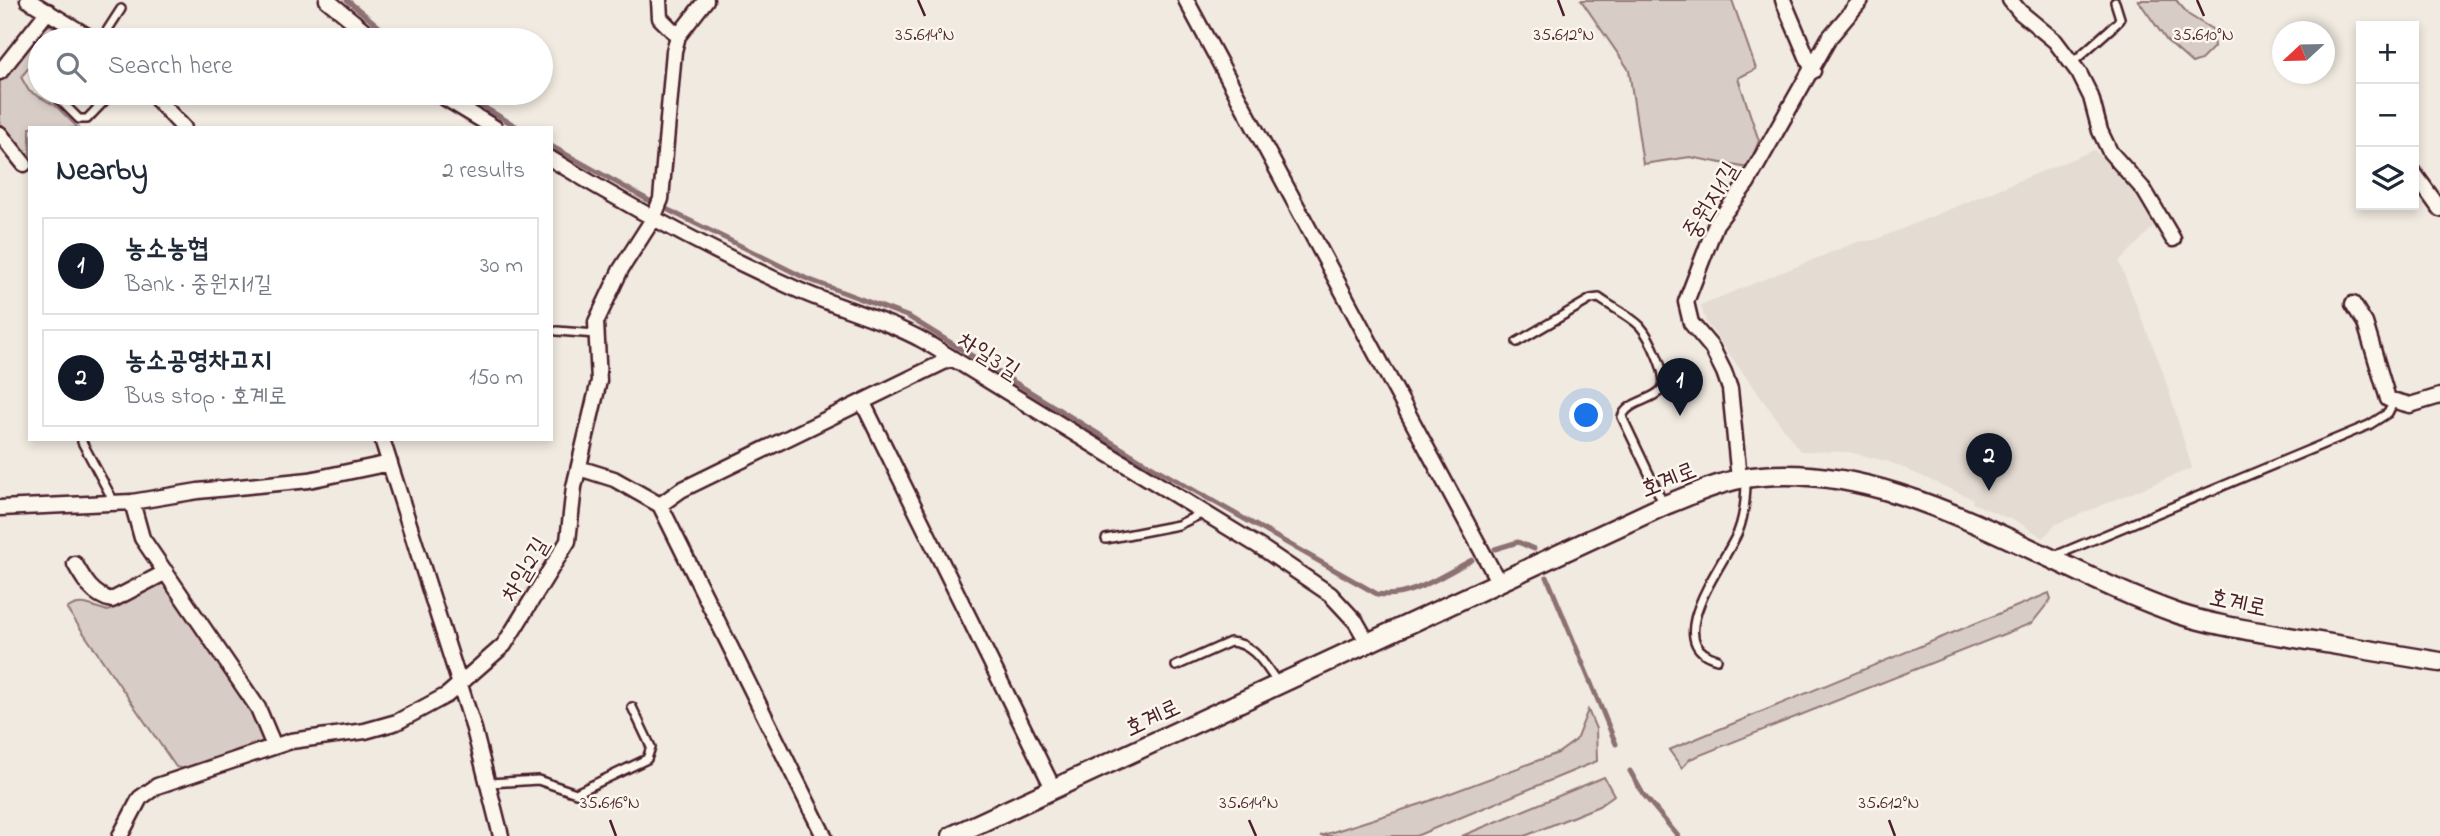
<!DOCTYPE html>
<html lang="en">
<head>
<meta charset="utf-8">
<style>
	:root { --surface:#fff; --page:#f6f6f7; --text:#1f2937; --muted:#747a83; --line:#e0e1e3; --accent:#111827 }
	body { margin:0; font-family:"Indie Flower","Poor Story",sans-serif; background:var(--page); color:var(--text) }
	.controls { position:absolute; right:21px; top:21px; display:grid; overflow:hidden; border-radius:0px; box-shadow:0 4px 10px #0003 }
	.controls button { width:63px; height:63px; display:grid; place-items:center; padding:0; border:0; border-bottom:2px solid var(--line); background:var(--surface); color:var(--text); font:35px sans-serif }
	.compass { position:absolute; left:2272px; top:21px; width:63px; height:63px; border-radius:50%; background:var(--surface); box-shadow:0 4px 10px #0003; rotate:248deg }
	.you { position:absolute; left:1587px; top:416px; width:24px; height:24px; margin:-18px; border:5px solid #fff; border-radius:50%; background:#1a73e8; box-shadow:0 0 0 10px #1a73e833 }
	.badge { display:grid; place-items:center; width:46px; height:46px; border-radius:50%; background:var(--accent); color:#fff; font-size:23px; font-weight:700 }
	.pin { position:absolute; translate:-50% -58px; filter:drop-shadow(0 2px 4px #0008) }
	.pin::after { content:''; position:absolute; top:37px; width:24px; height:21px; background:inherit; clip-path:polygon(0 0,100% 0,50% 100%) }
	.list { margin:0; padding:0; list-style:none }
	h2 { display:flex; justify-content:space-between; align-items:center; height:91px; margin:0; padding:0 28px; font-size:30px }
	h2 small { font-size:23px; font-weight:400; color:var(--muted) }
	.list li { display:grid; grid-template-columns:46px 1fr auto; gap:21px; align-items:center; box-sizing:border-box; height:98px; margin:0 14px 14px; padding:0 14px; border:2px solid var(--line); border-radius:0px }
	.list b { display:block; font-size:26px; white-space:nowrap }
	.list p { margin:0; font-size:23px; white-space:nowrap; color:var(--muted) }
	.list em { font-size:23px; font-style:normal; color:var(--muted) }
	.icon { flex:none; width:38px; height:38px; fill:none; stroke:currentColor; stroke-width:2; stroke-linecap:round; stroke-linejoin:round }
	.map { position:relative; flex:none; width:2440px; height:836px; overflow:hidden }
	.search { position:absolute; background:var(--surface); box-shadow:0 4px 10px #0003; left:28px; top:28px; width:525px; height:77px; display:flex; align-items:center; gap:18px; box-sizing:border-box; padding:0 24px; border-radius:38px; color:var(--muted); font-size:26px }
	.panel { position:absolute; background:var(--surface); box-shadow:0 4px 10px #0003; left:28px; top:126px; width:525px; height:315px; border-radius:0px }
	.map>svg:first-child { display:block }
	.built { fill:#e4dbd2 }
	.green { fill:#d8ccc6; stroke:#917678; stroke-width:2 }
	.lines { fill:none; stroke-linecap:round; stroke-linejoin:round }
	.stream { stroke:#8c6f72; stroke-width:5 }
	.service-casing { stroke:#4a1f2b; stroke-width:12 }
	.minor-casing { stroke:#4a1f2b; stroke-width:19 }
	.tertiary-casing { stroke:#4a1f2b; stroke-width:23 }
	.service { stroke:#fbf7ec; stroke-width:7 }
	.minor { stroke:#fbf7ec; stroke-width:14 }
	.tertiary { stroke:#fbf7ec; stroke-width:18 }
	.ticks { fill:none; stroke:#4a1f2b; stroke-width:2.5 }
	.labels { text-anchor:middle; stroke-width:5; stroke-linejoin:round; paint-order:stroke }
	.street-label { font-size:24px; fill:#4a1f2b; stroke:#fbf7ec }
	.ticks-label { font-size:18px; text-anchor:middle; fill:#4a1f2b; stroke:#fbf7ec; stroke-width:5; stroke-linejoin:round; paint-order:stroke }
</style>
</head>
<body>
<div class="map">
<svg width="2440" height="836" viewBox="0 0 2440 836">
	<rect width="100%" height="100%" fill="#f0eae0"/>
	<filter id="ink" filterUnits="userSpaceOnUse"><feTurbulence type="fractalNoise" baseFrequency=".0143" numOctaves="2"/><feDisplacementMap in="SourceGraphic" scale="14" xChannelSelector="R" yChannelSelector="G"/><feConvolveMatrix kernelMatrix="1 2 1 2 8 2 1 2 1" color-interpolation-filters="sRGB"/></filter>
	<g filter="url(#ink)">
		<!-- built -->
		<path class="built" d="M 2094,150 L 2126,179 L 2154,226 L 2119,262 L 2162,369 L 2192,468 L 2056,524 L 2043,538 L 2022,524 L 1972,503 L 1973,499 L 1890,462 L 1849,452 L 1800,451 L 1706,322 L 1701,305 L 1857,242 L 1875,240 Z"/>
		<!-- green -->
		<path class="green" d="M 1581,0 L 1732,0 L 1756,69 L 1738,78 L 1759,141 L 1748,168 L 1690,157 L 1643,164 L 1629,70 Z
			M 2138,0 L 2176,0 L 2189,15 L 2212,29 L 2214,47 L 2201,60 L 2192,63 L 2167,41 Z
			M 50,25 L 71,40 L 40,40 L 40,54 L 21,77 L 29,91 L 56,106 L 78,128 L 30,128 L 30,162 L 0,125 L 0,81 L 40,31 Z
			M 164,581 L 255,709 L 268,739 L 265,745 L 186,770 L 176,767 L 67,609 C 81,598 92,607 108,611 Z
			M 2049,593 L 2051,599 L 2032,623 L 1690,759 L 1682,768 L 1669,750 Z
			M 1588,710 L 1596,729 L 1597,761 L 1416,836 L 1320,836 L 1424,803 L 1558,753 L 1576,740 Z
			M 1604,777 L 1614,795 L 1599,806 L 1525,836 L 1462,836 Z"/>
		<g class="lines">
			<!-- stream -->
			<path class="stream" d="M 347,0 L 395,40
				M 460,93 L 519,128
				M 551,146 L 648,200 L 747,249 L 805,278 L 909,317 L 1142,461 L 1377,594 C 1409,600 1444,574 1472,560
				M 1495,549 L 1518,542 L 1534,549
				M 1547,577 L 1616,744
				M 1630,771 L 1643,794 L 1678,836"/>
			<!-- service casing -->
			<g class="service-casing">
				<path id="service" d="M 101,40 L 121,9
					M 2072,63 L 2117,23 L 2120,18 L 2115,2
					M 54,94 L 79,119 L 87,119 L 112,93
					M 557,331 L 596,334
					M 1517,342 L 1591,299 L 1599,298 C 1611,307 1629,315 1640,326 C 1649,336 1671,379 1661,390 C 1651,401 1628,401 1622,417 L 1664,505
					M 82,442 L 114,502
					M 1106,539 L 1178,525 L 1203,513
					M 2052,557 L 2369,425 L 2388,413 L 2393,403
					M 1717,659 C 1659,644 1725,563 1738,532 C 1745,515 1746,497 1746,479
					M 1176,666 L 1230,642 C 1254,643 1265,666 1278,683
					M 490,783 L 538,780 L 576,793 L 647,759 L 651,747 L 632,707"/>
			</g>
			<!-- minor casing -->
			<g class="minor-casing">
				<path id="minor" d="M 28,0 L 94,40
					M 327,0 L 376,40
					M 659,0 L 660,18 L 678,36
					M 1186,0 L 1498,581
					M 1783,0 L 1813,71
					M 2010,0 L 2020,12 L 2055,41 L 2079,73 L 2091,97 L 2100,131 L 2110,152 L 2144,190 L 2173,239
					M 0,72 L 48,11
					M 151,93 L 184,128
					M 437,93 L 495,128
					M 0,134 L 24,164
					M 551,159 C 630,207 711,251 796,289 C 838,308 882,318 924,341 L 1265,550 L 1330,594 L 1356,622 L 1368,643
					M 2414,173 L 2440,209
					M 2353,304 L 2365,323 L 2388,399 L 2410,405 L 2440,396
					M 863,403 L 1054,790
					M 382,439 L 474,729 L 501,836
					M 579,468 L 614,479 L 660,505 L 824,836
					M 1739,479 L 1730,389 L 1724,372 L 1712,348 L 1691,323 L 1686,302 L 1716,224 L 1747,183 L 1829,38 L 1861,0
					M 132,502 L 142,538 L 258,708 L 274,746
					M 660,505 L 681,490 L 952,358
					M 0,508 L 132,502 L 198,491 L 309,480 L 390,463
					M 75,564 C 84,580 93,596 112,600 L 166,572
					M 120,836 L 140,798 L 157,786 L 291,741 L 365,731 L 397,722 L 447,695 L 504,645 L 568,541 L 574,487 L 599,381 L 596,322 L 621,269 L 653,219 L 661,199 L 674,51 L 678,36 L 706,0"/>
			</g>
			<!-- tertiary casing -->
			<g class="tertiary-casing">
				<path id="tertiary" d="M 952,836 L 1665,505 C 1689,496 1713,484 1740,479 C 1890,452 2042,567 2179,614 C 2213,625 2248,630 2283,636 C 2335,645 2388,653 2440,662"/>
			</g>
			<!-- service -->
			<use href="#service" class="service"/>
			<!-- minor -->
			<use href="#minor" class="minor"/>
			<!-- tertiary -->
			<use href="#tertiary" class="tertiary"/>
		</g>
	</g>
	<!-- ticks -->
	<path class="ticks" d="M 918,0 L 925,16M 1558,0 L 1564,16M 2197,0 L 2204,16M 610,820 L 616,836M 1249,820 L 1256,836M 1889,820 L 1895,836"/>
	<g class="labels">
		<!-- street labels -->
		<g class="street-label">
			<text transform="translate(1710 200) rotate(-59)" y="8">중원지1길</text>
			<text transform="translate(989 355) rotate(32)" y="8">차일3길</text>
			<text transform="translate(1668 479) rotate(-22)" y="8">호계로</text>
			<text transform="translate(524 569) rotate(-59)" y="8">차일2길</text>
			<text transform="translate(2238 602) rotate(12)" y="8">호계로</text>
			<text transform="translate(1152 717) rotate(-25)" y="8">호계로</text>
		</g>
	</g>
	<g class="ticks-label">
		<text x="925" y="40">35.614°N</text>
		<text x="1564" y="40">35.612°N</text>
		<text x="2204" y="40">35.610°N</text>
		<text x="610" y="808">35.616°N</text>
		<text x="1249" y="808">35.614°N</text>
		<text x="1889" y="808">35.612°N</text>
	</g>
</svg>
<div class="controls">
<button>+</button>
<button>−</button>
<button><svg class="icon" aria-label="layers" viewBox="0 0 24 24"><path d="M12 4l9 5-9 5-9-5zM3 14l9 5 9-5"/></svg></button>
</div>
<svg class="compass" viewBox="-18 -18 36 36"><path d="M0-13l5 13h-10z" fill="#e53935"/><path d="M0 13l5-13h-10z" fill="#747a83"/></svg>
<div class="you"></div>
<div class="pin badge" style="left:1680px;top:416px">1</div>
<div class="pin badge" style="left:1989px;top:491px">2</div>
<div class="search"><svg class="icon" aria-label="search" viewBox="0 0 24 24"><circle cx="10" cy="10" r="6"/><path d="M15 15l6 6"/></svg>Search here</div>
<section class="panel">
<h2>Nearby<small>2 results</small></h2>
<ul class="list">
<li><span class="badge">1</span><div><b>농소농협</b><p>Bank · 중원지1길</p></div><em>30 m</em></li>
<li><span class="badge">2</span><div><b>농소공영차고지</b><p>Bus stop · 호계로</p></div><em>150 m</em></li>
</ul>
</section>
</div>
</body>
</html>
